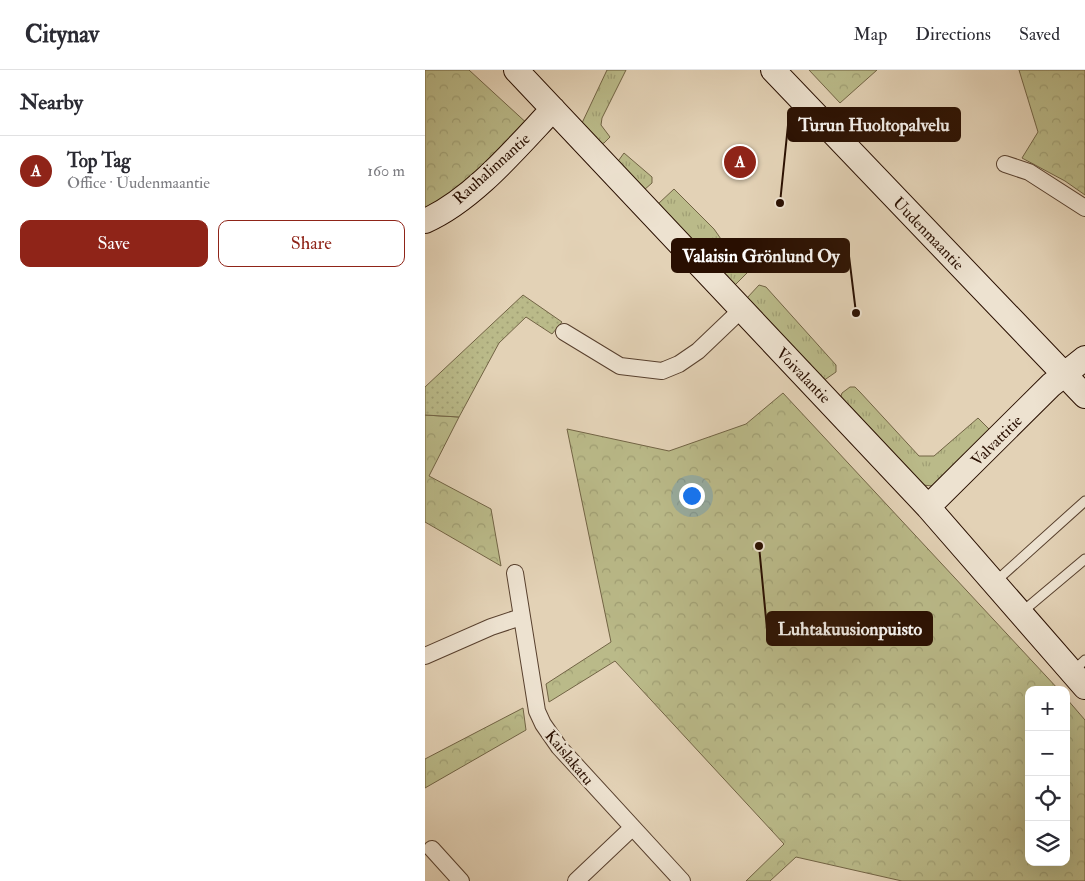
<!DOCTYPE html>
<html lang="en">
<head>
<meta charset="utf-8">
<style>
	:root { --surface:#fff; --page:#f2f2f3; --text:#2b2b33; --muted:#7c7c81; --line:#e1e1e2; --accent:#8f2418 }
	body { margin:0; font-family:"IM FELL Double Pica",serif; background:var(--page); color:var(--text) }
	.controls { position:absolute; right:15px; bottom:15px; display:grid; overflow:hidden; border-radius:10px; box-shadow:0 5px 20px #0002 }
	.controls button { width:45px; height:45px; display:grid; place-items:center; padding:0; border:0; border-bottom:1px solid var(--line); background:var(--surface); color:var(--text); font:25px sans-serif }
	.you { position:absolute; left:266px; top:425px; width:18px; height:18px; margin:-12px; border:4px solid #fff; border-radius:50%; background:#1a73e8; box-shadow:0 0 0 8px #1a73e833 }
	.badge { display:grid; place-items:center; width:32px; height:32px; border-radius:50%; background:var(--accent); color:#fff; font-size:16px; font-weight:700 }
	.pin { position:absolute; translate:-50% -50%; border:2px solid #fff; box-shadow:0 1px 5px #0006 }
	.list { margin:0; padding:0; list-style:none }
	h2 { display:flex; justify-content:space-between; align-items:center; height:65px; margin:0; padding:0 20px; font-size:21px }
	h2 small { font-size:16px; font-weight:400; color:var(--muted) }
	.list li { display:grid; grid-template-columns:32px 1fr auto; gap:15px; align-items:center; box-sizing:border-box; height:70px; padding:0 20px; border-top:1px solid var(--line) }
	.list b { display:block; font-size:19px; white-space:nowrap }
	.list p { margin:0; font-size:16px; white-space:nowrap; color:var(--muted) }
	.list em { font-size:16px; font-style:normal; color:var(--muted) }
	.actions { display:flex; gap:10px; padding:15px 20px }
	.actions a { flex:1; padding:11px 0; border:1px solid var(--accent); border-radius:10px; text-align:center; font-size:18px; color:var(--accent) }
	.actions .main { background:var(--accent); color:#fff }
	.icon { flex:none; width:28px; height:28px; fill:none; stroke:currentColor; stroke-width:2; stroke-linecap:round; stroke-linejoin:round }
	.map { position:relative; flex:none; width:660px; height:811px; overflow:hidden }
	header { display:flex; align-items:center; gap:30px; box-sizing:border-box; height:70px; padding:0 25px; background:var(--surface); border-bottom:1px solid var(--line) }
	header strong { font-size:24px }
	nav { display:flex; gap:28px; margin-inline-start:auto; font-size:18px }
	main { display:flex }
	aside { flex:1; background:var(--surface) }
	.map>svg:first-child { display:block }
	.grass { fill:url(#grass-tufts); stroke:#726445 }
	.forest { fill:url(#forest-crowns); stroke:#726445 }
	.park { fill:url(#park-dots); stroke:#726445 }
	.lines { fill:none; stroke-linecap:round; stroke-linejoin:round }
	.lane-casing { stroke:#58402e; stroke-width:11 }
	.street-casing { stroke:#58402e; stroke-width:18 }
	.secondary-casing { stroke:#290f01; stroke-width:26 }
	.lane { stroke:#ede2d0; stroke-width:9 }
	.street { stroke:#ede2d0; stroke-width:16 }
	.secondary { stroke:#ede2d0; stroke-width:24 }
	.labels { text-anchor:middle; stroke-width:5; stroke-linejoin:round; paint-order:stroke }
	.street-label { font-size:16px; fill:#290f01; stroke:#ede2d0 }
	.leader { fill:none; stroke:#290f01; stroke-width:2 }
	.callout-dot { fill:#290f01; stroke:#ede2d0; stroke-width:2 }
	.callout { fill:#290f01; stroke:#290f01; stroke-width:2 }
	.callout-label { font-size:18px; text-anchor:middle; font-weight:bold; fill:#fff }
</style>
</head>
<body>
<header>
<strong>Citynav</strong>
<nav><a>Map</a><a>Directions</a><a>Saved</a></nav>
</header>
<main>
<aside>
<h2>Nearby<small></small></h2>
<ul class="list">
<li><span class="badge">A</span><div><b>Top Tag</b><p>Office · Uudenmaantie</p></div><em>160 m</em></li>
</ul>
<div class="actions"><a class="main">Save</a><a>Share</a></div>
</aside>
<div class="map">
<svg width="660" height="811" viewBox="0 0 660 811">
	<defs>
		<pattern id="grass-tufts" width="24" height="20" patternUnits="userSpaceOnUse" patternTransform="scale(1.25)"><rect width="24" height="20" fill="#baba89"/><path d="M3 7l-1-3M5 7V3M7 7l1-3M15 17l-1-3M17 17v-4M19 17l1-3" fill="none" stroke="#a09f74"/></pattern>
		<pattern id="forest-crowns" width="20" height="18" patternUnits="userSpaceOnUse" patternTransform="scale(1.25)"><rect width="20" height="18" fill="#baba89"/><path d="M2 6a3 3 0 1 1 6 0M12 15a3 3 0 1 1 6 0" fill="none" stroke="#a09f74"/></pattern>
		<pattern id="park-dots" width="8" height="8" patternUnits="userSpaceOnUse" patternTransform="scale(1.25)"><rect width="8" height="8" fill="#baba89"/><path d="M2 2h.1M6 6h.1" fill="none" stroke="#a09f74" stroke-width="1.8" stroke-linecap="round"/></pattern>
	</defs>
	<rect width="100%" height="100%" fill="#e3d2b6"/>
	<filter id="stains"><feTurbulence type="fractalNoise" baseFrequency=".004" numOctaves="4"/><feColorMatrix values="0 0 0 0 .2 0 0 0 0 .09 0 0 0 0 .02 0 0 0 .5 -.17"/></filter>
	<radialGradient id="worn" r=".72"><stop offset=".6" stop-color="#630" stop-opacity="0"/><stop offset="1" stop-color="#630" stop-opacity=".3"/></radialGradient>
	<!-- grass -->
	<path class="grass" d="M 182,0 L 201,0 L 177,48 L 176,55 L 185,67 L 179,73 L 175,74 L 157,53 Z
		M 199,83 L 227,107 L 227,113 L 219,120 L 191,94 Z
		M 249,119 L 289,159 L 296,169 L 283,183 L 281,184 L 233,134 Z
		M 307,184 L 314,186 L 325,200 L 310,215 L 292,196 Z
		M 334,215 L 341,217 L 411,295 L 411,302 L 398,311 L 322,228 Z
		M 425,317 L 430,317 L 435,322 L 494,386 L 509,386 L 553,348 L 567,362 L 507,416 L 498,415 L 415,329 L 417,323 Z"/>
	<!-- forest -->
	<path class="forest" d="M 0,0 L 44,0 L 106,57 L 0,151 Z
		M 384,0 L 452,0 L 415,33 Z
		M 594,0 L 660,0 L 660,125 L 640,111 L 597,88 L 613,62 Z
		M 358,323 L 634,620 L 604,620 L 604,792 L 641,792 L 641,628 L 660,650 L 660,811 L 477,811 L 371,787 L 345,811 L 321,811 L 359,774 L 190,591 L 124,632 L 121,614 L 186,572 L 142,359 L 244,381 L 321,354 Z
		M 0,345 L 34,347 L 4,406 L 66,439 L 76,496 L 0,452 Z
		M 98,638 L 101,660 L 0,718 L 0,689 Z"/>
	<!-- park -->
	<path class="park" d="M 98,225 L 137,252 L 127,264 L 101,247 L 74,273 L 34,347 L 0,345 L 0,317 Z"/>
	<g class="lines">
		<!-- lane casing -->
		<g class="lane-casing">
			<path id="lane" d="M 570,512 L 660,431
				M 597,542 L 660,489
				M 647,602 L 660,590"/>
		</g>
		<!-- street casing -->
		<g class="street-casing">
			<path id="street" d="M 580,94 L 604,102 L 660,138
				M 139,262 L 195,296 L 237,301 L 254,294 L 273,281 L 316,240
				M 90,503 L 112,641 L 118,654 L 134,677 L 257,811
				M 0,586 L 66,557 L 96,547
				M 7,779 L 36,811
				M 151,811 L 207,758"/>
		</g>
		<!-- secondary casing -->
		<g class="secondary-casing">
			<path id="secondary" d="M 91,0 L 503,437 L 660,617
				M 348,0 L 660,326
				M 0,151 C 48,130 92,77 128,39
				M 503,437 L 626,315 L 660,288"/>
		</g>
		<!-- lane -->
		<use href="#lane" class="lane"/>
		<!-- street -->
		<use href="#street" class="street"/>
		<!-- secondary -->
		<use href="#secondary" class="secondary"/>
	</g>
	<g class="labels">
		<!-- street labels -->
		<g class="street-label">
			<text transform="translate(66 98) rotate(-42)" y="6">Rauhalinnantie</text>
			<text transform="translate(504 163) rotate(46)" y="6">Uudenmaantie</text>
			<text transform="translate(379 305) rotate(46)" y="6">Voivalantie</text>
			<text transform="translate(571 370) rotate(-45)" y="6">Valvattitie</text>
			<text transform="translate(145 687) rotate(50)" y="6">Kaislakatu</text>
		</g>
	</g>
	<!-- callouts -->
	<path class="leader" d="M355 133L363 55M431 243L424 186M334 476L342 559"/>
	<g class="callout-dot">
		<circle cx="355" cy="133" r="5"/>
		<circle cx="431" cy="243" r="5"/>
		<circle cx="334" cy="476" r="5"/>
	</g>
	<g class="callout">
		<rect x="363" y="38" width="172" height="33" rx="5"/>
		<rect x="247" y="169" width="177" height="33" rx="5"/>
		<rect x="342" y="542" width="165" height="33" rx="5"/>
	</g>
	<g class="callout-label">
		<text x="449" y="61">Turun Huoltopalvelu</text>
		<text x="336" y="192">Valaisin Grönlund Oy</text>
		<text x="425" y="565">Luhtakuusionpuisto</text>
	</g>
	<rect width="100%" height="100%" filter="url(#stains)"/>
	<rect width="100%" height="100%" fill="url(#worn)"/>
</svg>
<div class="controls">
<button>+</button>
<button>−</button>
<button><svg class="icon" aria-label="locate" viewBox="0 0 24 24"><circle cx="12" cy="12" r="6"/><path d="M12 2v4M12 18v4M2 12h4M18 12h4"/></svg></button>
<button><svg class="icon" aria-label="layers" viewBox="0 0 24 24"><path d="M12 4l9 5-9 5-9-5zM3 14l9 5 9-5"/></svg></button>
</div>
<div class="you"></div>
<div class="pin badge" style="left:315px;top:92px">A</div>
</div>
</main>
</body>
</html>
